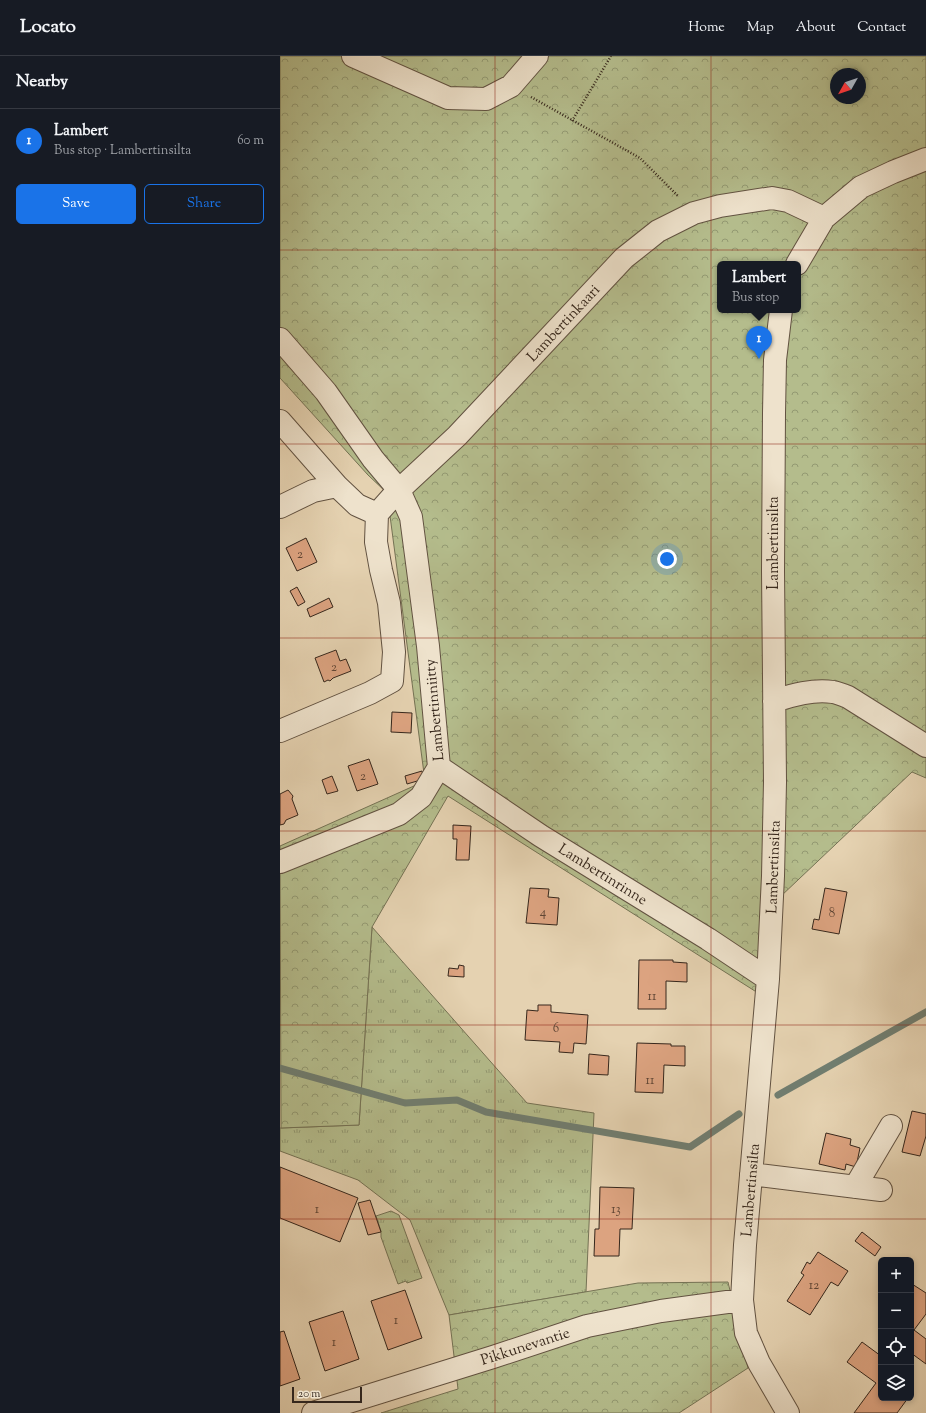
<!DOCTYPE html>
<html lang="en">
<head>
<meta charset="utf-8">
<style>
	:root { --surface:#171b24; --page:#242831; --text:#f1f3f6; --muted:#9ea1a6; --line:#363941; --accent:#1a73e8 }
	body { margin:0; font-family:"Sorts Mill Goudy",serif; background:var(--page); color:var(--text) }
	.controls { position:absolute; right:12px; bottom:12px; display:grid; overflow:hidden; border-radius:6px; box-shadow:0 2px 6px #0003 }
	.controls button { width:36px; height:36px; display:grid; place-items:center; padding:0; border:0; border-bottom:1px solid var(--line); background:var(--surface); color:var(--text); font:20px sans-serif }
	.compass { position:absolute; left:550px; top:12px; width:36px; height:36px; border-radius:50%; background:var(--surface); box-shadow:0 2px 6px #0003; rotate:230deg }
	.scale { position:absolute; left:12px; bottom:10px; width:70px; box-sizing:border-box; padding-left:4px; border:2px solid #36271c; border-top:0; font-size:11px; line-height:14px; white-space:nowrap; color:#36271c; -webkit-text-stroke:3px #eee2cc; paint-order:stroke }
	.you { position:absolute; left:387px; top:503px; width:14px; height:14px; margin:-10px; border:3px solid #fff; border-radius:50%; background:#1a73e8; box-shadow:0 0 0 6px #1a73e833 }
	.badge { display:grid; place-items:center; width:26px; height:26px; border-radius:50%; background:var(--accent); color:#fff; font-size:13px; font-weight:700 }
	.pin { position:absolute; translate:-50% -33px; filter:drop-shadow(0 1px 2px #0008) }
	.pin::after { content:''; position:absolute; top:21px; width:14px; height:12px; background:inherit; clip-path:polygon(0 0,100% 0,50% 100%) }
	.popup { position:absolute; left:437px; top:205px; width:84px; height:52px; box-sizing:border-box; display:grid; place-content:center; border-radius:6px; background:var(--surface); filter:drop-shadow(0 1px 3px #0005); font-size:13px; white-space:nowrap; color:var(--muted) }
	.popup b { font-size:15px; color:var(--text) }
	.popup::after { content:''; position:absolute; left:50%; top:100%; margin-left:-8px; border:8px solid transparent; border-top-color:var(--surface) }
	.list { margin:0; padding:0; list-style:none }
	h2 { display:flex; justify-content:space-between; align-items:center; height:52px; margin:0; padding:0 16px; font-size:17px }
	h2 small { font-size:13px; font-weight:400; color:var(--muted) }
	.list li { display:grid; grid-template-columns:26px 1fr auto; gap:12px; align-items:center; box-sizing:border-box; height:64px; padding:0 16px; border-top:1px solid var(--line) }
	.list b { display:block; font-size:15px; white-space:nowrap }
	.list p { margin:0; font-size:13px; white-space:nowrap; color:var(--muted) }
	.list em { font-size:13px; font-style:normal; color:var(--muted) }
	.actions { display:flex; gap:8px; padding:12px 16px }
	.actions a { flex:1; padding:9px 0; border:1px solid var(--accent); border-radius:6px; text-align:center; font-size:14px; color:var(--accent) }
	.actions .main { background:var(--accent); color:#fff }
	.icon { flex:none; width:22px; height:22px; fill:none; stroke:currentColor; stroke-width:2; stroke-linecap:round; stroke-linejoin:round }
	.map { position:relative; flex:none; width:646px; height:1357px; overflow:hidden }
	header { display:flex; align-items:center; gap:24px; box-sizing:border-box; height:56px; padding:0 20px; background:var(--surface); border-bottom:1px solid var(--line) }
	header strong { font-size:19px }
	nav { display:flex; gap:22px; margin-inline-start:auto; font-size:14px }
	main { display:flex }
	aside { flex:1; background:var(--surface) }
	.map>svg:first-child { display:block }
	.grass { fill:url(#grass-tufts); stroke:#757254 }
	.forest { fill:url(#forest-crowns); stroke:#757254; fill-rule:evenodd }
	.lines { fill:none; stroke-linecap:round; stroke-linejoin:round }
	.stream { stroke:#707e71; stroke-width:7 }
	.building { fill:#dca380; stroke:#36271c }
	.minor-casing { stroke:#625241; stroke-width:24 }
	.path { stroke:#36271c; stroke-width:2.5; stroke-dasharray:1 2; stroke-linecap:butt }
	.minor { stroke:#eee2cc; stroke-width:22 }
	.grid { fill:none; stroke:#8f2418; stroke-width:1; stroke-opacity:0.55 }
	.labels { text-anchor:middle; stroke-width:3.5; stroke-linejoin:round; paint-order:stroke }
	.number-label { font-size:13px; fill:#604635 }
	.street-label { font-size:15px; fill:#36271c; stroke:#eee2cc }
</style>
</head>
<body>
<header>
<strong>Locato</strong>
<nav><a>Home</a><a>Map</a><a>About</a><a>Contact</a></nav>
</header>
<main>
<aside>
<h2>Nearby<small></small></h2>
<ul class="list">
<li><span class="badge">1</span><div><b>Lambert</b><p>Bus stop · Lambertinsilta</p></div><em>60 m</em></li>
</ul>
<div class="actions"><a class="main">Save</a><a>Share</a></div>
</aside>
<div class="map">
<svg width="646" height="1357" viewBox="0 0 646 1357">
	<defs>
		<pattern id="grass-tufts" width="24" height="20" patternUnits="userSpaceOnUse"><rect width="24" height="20" fill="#b4bc8c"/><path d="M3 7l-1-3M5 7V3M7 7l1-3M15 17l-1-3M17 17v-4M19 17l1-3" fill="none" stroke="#939972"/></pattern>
		<pattern id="forest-crowns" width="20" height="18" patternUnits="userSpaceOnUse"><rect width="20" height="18" fill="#b4bc8c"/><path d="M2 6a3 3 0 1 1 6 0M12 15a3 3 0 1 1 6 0" fill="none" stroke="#939972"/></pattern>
	</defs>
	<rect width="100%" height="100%" fill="#e5d2b1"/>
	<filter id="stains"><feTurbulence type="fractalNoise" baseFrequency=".005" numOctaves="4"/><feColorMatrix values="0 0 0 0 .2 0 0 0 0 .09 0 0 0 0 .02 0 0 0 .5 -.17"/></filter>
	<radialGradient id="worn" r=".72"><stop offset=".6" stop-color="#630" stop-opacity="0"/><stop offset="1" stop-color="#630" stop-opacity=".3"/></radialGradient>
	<!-- grass -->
	<path class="grass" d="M 92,871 L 247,1047 L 314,1057 L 306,1236 L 169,1259 L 130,1164 L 78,1124 L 0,1095 L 0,1072 L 79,1069 Z
		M 111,1155 L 119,1159 L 142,1222 L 127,1227 L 126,1225 L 118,1228 L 101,1181 L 101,1175 L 96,1160 Z"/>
	<!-- forest -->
	<path class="forest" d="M 0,0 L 646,0 L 646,722 L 632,716 L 500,841 L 478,937 L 168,740 L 92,871 L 79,1069 L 1,1072 L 0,790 L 145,725 L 107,437 L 88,419 L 0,322 ZM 556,18 L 580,18 L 580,42 L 556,42 ZM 440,208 L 518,208 L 518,254 L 440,254 Z
		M 448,1226 L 468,1312 L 399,1357 L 101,1357 L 178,1333 L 169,1259 L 358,1227 Z"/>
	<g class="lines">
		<!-- stream -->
		<path class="stream" d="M 0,1012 L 125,1047 L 177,1044 L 206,1056 L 410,1091 L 459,1058
			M 498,1039 L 646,956"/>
	</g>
	<!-- building -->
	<path class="building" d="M 26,482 L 37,506 L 17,515 L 6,492 Z
		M 17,531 L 25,546 L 18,550 L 10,535 Z
		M 49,542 L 53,551 L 30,561 L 27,553 Z
		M 56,594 L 60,605 L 66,603 L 71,615 L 53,622 L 50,625 L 48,624 L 44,626 L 35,602 Z
		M 112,656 L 132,657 L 131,677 L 111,676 Z
		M 89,703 L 98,728 L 77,735 L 68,710 Z
		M 142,715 L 144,723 L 127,728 L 125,720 Z
		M 52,720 L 58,735 L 47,738 L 42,724 Z
		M 8,734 L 13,740 L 12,743 L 18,759 L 6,764 L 4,768 L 0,769 L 0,738 Z
		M 173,769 L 191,770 L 189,804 L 176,804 L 177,783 L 173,783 Z
		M 250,832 L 269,833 L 268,841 L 279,842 L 277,869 L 246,867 Z
		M 545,832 L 567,836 L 559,878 L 532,873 L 534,863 L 539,864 Z
		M 359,904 L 393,904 L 393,906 L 407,907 L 407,926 L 386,925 L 386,953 L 358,953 Z
		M 179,909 L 184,910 L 184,921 L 168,920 L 169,912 L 178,913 Z
		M 258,949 L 271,949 L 271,956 L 308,959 L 306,988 L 294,987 L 293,997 L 279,996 L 280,986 L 245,984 L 247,954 L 258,955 Z
		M 357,987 L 391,988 L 391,990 L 405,990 L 405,1010 L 384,1009 L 383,1037 L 355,1036 Z
		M 309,998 L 329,1000 L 328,1019 L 308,1018 Z
		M 632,1055 L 646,1058 L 646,1080 L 640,1100 L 622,1096 Z
		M 546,1077 L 571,1083 L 570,1089 L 580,1092 L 576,1111 L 566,1108 L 565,1114 L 539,1108 Z
		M 0,1111 L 78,1142 L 60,1186 L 0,1162 Z
		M 320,1131 L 354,1132 L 352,1173 L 340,1173 L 339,1200 L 314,1200 L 315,1173 L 319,1173 Z
		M 90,1144 L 101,1176 L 88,1179 L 78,1147 Z
		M 582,1176 L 601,1191 L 595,1200 L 575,1185 Z
		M 538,1196 L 568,1215 L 558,1230 L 551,1226 L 530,1259 L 507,1245 L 524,1219 L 521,1217 L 527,1206 L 530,1208 Z
		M 632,1228 L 646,1237 L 646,1258 L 634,1274 L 646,1283 L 646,1308 L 631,1297 L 631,1230 Z
		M 125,1234 L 142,1282 L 108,1294 L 91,1245 Z
		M 63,1255 L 79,1303 L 45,1315 L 29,1266 Z
		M 4,1275 L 20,1323 L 0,1330 L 0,1276 Z
		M 582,1286 L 601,1300 L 601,1342 L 628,1342 L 617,1357 L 574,1357 L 596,1327 L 567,1306 Z"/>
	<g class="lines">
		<!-- minor casing -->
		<g class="minor-casing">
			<path id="minor" d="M 73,0 L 168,42 L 206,43 L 231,30 L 257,0
				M 517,208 L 544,162 L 581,131 L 613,116 L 646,103
				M 501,254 L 495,304 L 494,357 L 493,515 L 495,726 L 493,820 L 488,923 L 465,1189 L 462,1244 L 466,1277 L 479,1307 L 508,1357
				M 0,283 L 46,336 L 93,403 L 119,434 L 131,461 L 148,590 L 159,711 L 141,741 L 119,758 L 0,806
				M 0,365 L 57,430
				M 119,434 L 177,380 L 344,202 L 378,175 L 414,157 L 440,150 L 492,142 L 508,145 L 544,162
				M 0,451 L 33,435 L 57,430 L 77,449 L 97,458
				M 494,645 C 513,639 533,633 553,636 C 558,637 563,639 568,641 L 646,690
				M 0,675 L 90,637 L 112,625 L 114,596 L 109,547 L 101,514 L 96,486 L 97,458 L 113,440 L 121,442
				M 159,711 L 261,780 L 428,883 L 488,923
				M 471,1118 L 601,1134
				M 575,1131 L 611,1070
				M 33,1357 L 213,1301 L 307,1270 L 381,1255 L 462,1244"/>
		</g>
		<!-- path -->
		<path class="path" d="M 251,41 L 360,102 L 398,140
			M 292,65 L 331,0"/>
		<!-- minor -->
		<use href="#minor" class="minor"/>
	</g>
	<!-- grid -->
	<path class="grid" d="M 215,0 L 215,1357M 431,0 L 431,1357M 0,194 L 646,194M 0,388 L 646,388M 0,582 L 646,582M 0,775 L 646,775M 0,969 L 646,969M 0,1163 L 646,1163"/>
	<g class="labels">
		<!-- number labels -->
		<g class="number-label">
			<text x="20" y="502">2</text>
			<text x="54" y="615">2</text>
			<text x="83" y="724">2</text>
			<text x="263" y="860">4</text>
			<text x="552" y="861">8</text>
			<text x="372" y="944">11</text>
			<text x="276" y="976">6</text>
			<text x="370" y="1028">11</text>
			<text x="37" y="1157">1</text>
			<text x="336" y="1157">13</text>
			<text x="534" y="1233">12</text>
			<text x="116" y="1268">1</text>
			<text x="54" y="1290">1</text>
		</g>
		<!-- street labels -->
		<g class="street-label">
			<text transform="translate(283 267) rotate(-47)" y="5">Lambertinkaari</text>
			<text transform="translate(493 487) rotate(-90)" y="5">Lambertinsilta</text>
			<text transform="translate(154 654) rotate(-95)" y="5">Lambertinniitty</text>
			<text transform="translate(493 811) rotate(-88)" y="5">Lambertinsilta</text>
			<text transform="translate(323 818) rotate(32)" y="5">Lambertinrinne</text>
			<text transform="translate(470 1134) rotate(-85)" y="5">Lambertinsilta</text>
			<text transform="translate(245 1290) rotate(-18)" y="5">Pikkunevantie</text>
		</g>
	</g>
	<rect width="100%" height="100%" filter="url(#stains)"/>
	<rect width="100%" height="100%" fill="url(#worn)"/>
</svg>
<div class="controls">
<button>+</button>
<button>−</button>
<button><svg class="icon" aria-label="locate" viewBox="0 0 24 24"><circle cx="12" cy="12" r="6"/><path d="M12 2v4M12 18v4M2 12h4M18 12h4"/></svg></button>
<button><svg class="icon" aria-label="layers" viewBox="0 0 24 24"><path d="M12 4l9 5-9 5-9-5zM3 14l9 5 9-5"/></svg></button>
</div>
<svg class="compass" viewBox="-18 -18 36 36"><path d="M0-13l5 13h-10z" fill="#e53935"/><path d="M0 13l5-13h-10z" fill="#9ea1a6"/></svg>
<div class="scale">20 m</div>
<div class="you"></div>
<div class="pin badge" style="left:479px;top:303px">1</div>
<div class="popup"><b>Lambert</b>Bus stop</div>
</div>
</main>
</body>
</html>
